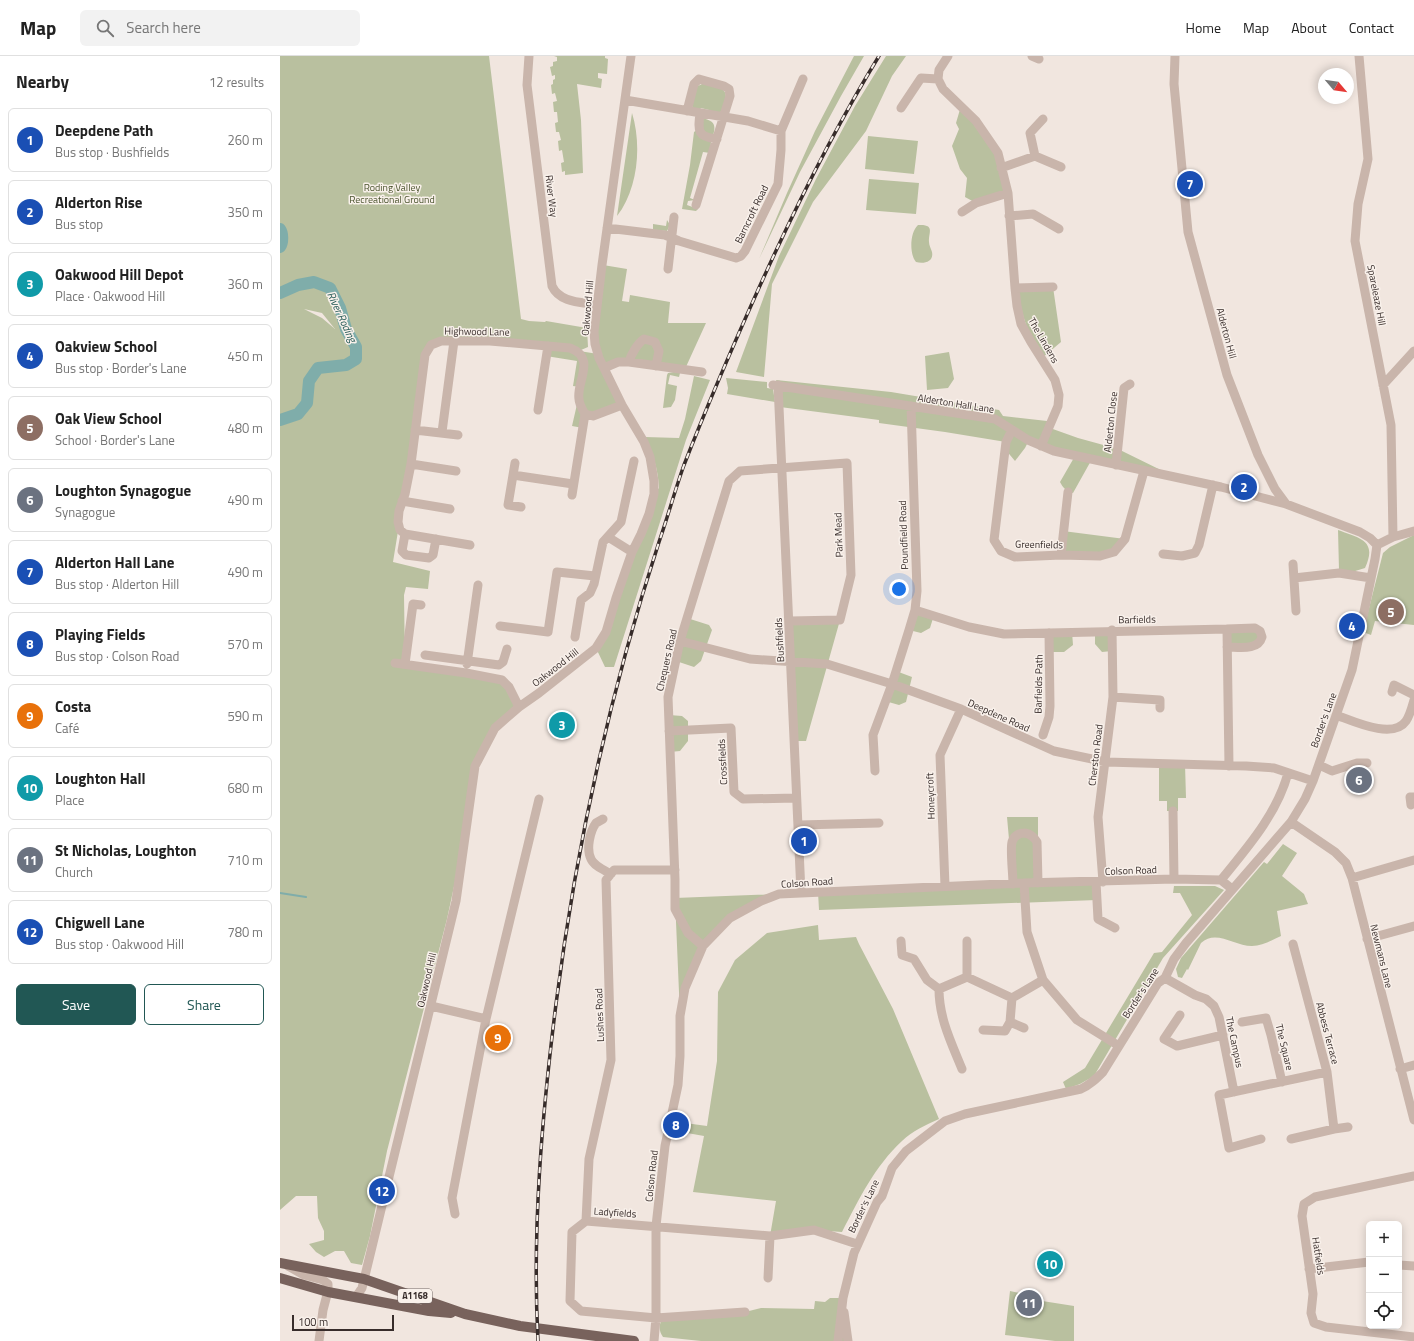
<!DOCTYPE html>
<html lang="en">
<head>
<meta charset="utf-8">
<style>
	:root { --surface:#fff; --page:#f2f2f2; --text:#222; --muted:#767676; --line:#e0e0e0; --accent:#215754 }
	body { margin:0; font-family:"Titillium Web",sans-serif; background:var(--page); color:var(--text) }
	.controls { position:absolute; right:12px; bottom:12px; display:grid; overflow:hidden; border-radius:6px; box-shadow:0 2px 10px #0003 }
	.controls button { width:36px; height:36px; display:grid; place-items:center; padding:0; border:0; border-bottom:1px solid var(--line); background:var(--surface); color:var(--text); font:20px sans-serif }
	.compass { position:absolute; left:1038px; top:12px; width:36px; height:36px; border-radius:50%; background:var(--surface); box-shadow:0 2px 10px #0003; rotate:119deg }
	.scale { position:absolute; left:12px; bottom:10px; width:102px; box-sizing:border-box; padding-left:4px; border:2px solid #372c2a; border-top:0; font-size:11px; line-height:14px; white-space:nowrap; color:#372c2a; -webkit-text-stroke:3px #f9f1eb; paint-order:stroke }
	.you { position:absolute; left:619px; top:533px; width:14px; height:14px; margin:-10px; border:3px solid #fff; border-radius:50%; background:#1a73e8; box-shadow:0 0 0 6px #1a73e833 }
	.badge { display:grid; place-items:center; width:26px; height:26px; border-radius:50%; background:var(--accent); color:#fff; font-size:13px; font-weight:700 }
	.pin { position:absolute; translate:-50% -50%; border:2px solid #fff; box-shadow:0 1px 4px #0006 }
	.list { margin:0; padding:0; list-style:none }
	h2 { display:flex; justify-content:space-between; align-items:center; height:52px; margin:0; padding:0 16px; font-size:17px }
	h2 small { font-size:13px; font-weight:400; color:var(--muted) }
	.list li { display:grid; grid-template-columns:26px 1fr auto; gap:12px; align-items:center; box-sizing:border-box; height:64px; margin:0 8px 8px; padding:0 8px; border:1px solid var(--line); border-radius:6px }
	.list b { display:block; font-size:15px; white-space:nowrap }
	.list p { margin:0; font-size:13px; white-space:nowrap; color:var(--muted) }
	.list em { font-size:13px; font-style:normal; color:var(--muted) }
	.actions { display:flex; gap:8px; padding:12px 16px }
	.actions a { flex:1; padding:9px 0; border:1px solid var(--accent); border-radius:6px; text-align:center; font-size:14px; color:var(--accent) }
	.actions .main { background:var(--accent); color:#fff }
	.icon { flex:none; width:22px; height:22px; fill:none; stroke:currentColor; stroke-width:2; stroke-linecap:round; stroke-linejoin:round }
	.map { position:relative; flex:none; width:1134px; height:1285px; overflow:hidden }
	header { display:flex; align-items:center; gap:24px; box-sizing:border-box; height:56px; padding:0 20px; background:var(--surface); border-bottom:1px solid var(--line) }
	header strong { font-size:19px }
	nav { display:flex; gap:22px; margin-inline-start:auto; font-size:14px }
	.search { width:280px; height:36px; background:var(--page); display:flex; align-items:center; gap:10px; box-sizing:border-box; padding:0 14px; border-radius:6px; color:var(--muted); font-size:15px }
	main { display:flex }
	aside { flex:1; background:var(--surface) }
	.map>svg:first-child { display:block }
	.green { fill:#b9c09f; fill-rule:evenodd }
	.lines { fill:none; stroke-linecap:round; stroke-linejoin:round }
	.stream { stroke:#7fadaa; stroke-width:2 }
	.river { stroke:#7fadaa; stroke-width:12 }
	.minor { stroke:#c9b5ab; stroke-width:9 }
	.major { stroke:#78625c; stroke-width:10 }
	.rail-casing { stroke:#372c2a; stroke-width:3.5 }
	.rail { stroke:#f9f1eb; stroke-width:2; stroke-dasharray:6; stroke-linecap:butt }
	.labels { text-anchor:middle; stroke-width:3; stroke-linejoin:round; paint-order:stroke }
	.shield { fill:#f9f1eb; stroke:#716764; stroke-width:1 }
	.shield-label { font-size:9px; font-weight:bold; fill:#372c2a }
	.park-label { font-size:10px; fill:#4b542f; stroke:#f9f1eb }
	.street-label { font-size:10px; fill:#372c2a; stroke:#f9f1eb }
	.water-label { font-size:11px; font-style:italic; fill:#215754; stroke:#f9f1eb }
</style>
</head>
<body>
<header>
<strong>Map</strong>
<div class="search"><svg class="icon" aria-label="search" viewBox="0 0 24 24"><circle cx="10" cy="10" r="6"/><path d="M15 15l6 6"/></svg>Search here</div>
<nav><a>Home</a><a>Map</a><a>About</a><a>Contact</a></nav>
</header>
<main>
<aside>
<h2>Nearby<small>12 results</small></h2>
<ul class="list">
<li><span class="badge" style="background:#1a4fb4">1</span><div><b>Deepdene Path</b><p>Bus stop · Bushfields</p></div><em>260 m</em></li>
<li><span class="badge" style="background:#1a4fb4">2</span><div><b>Alderton Rise</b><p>Bus stop</p></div><em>350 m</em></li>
<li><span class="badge" style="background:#0f9aa8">3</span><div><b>Oakwood Hill Depot</b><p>Place · Oakwood Hill</p></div><em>360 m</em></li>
<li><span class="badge" style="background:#1a4fb4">4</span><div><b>Oakview School</b><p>Bus stop · Border's Lane</p></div><em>450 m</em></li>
<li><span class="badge" style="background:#8d6e63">5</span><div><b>Oak View School</b><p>School · Border's Lane</p></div><em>480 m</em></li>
<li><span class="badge" style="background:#6b7280">6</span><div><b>Loughton Synagogue</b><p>Synagogue</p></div><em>490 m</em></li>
<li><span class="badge" style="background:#1a4fb4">7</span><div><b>Alderton Hall Lane</b><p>Bus stop · Alderton Hill</p></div><em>490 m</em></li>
<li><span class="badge" style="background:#1a4fb4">8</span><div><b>Playing Fields</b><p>Bus stop · Colson Road</p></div><em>570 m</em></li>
<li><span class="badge" style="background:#e8710a">9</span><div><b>Costa</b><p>Café</p></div><em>590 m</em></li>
<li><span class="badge" style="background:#0f9aa8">10</span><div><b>Loughton Hall</b><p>Place</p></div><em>680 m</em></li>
<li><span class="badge" style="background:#6b7280">11</span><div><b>St Nicholas, Loughton</b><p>Church</p></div><em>710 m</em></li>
<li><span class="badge" style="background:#1a4fb4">12</span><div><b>Chigwell Lane</b><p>Bus stop · Oakwood Hill</p></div><em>780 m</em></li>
</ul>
<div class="actions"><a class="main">Save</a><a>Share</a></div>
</aside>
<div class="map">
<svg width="1134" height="1285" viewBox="0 0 1134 1285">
	<rect width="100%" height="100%" fill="#f1e6df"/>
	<!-- green -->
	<path class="green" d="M 0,0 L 209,0 L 241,263 L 249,265 L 265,266 L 266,265 L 307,272 L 308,291 L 301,294 L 164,282 L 148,291 L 113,506 L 150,515 L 148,533 L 126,531 L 124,539 L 125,608 L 222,624 L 239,651 L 215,672 L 195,710 L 185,779 L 167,863 L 107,1095 L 90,1180 L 82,1209 L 71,1207 L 64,1195 L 55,1195 L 44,1201 L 36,1196 L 29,1188 L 44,1184 L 44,1175 L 38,1162 L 37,1140 L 16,1140 L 0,1154 ZM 24,253 L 42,257 L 55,273 L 42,262 Z
		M 274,0 L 325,0 L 325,2 L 328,3 L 327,18 L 318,17 L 318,22 L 322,23 L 321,32 L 297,28 L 301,64 L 303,117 L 285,119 L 285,115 L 282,116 L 281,107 L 284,106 L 282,94 L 279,95 L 278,85 L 281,84 L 279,76 L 276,76 L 275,67 L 278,66 L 277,56 L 274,56 L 273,46 L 277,45 L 275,37 L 272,38 L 271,29 L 273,28 L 273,24 L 275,23 L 275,19 L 272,20 L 270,11 L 273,10 L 273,6 L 277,5 L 277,1 Z
		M 574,0 L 584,0 L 561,40 L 520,116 L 479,203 L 507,137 L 535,75 Z
		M 606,0 L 626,0 L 612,20 L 586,75 L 533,146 L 492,228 L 484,321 L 456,316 L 499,200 L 536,123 L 575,50 Z
		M 424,27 C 434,30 450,31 445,45 C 444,49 443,53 440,57 L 430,56 L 429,54 L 421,52 L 419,54 L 414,54 L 412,50 L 416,31 Z
		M 681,50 L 718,97 L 728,137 L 696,147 L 685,141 L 687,122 L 680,113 L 672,90 L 679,73 L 676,67 Z
		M 352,57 C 362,89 358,133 337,160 Z
		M 422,62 C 435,65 436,69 433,80 L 423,77 Z
		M 417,74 L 431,86 L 430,97 L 423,96 L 410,142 L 415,144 L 408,145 L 407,149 L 418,153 L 416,155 L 402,153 L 410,109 L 414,76 Z
		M 588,80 L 638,85 L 634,118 L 585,113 Z
		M 589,123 L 639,127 L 636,158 L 586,154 Z
		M 387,164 L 390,169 L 387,175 L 373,174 L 373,168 L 386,170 Z
		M 638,169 C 656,168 648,177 649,186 C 649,189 651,193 652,196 C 654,206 644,208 636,206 C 629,198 630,176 638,169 Z
		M 323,209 L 347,213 L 342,245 L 349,246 L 350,239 L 390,246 L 388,267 L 426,267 L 405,313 L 378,309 L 380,295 L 368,282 L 349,302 L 324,311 L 316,288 Z
		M 773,231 L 781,286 L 762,302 L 751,286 L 735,232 Z
		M 361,285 L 375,286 L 376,310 L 350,303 Z
		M 268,290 L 318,298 L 342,349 L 305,358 L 303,372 L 292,370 L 301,331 L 293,330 L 297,305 L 266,300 Z
		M 669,296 L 674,323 L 668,332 L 647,334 L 645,300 Z
		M 394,316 L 400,317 L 399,321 L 390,319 L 388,328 L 397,330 L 395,344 L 391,351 L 383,352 L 387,319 L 388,317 Z
		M 414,320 L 430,324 L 406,384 L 334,611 L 325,611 L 316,592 L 374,438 L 379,432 C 378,412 373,399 365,381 L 399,382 L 405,363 Z
		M 446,322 L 487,326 L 487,332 L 493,333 L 495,346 L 447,338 L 448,332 Z
		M 496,324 L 611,336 L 719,354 L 723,360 L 767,365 L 770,372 L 798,382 L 838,393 L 895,421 L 812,403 L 793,437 C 786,435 783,432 780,426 L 795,400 L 749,384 L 745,392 L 735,405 L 725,393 L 726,386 L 665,376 L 599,367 L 599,364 L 500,351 L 498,329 Z
		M 1058,474 C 1079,482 1098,484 1085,512 L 1072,516 L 1059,514 Z
		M 783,475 L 845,483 L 834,496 L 781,499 Z
		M 1134,479 L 1134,569 L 1095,565 L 1091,579 L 1083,576 L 1103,497 L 1110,491 Z
		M 635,554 L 654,559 L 650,572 L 641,577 L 629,574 Z
		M 407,562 L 429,569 L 432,574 L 421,605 L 414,611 L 396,605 Z
		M 560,564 L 526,685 L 514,685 L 510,565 Z
		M 975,572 L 981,585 L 947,591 L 947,573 Z
		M 832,574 L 832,595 L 822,596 L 815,588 L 815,575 Z
		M 792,576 L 793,589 L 784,596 L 769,596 L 769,577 Z
		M 616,615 L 632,621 L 626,646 L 619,649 L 605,645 Z
		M 389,659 L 402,660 L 408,665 L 408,685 L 400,695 L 390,696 Z
		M 905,708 L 906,742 L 898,742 L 898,755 L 887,755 L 887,745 L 879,745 L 879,709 Z
		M 727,761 L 758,761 L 758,827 L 816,826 L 817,844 L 539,854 L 538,836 L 733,828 Z
		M 1003,788 L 1017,797 L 1002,820 L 1024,838 L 1028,848 L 997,855 L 1001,880 C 992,884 982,890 972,890 C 954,890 936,873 921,887 L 908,914 L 907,913 L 902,922 L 898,921 L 896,913 L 901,902 L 984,806 L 987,808 Z
		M 894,830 L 935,830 L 944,834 L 883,902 L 814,1020 L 800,1028 L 786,1033 L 783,1026 L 805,1012 L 874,897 L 882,896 L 912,859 L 900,837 L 893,837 Z
		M 499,838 L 450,862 L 423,890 L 400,960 L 395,842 Z
		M 538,869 L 539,884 L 576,881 L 579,888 L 613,953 L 659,1063 C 646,1069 632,1075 622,1085 C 595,1110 579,1143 562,1176 L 534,1174 L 490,1180 L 496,1145 L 413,1136 L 424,1080 L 396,1075 L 398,1066 L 427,1070 L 437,1005 L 438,936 L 455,904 L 487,877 Z
		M 730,1235 L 754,1240 L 756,1244 L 794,1250 L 794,1285 L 775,1285 L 725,1279 Z
		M 550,1242 L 563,1242 L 568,1285 L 421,1285 L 383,1281 C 379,1275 379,1271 381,1265 L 465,1256 L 481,1252 L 534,1253 L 535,1245 L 545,1246 Z"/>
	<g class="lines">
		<!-- stream -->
		<path class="stream" d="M 0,837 L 26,841"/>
		<!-- river -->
		<path class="river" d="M 0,173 C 3,177 3,187 0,191
			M 0,237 L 18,229 L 34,226 L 50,232 L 60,252 L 66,273 L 76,291 L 76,303 L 66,309 L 38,312 L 29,325 L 27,347 L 18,358 L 0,364"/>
		<!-- minor -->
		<path class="minor" d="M 249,0 L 247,29 L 272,230 C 280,247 301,246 317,249
			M 668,0 L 659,14 L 658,23 L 663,33 L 696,65 L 718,97 L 728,137 L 735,232 L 737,250 L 741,268 L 751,286 L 775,324 L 779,339 L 778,350 L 761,390
			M 752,0 L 759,3
			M 895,0 L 894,28 L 908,176 L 947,319 L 978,399 L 995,433 L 1006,448
			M 1079,0 L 1088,103 L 1078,148 L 1075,185 L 1111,369 L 1113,481
			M 345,44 L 468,65 L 501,75 L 523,23
			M 621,52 L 641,22 L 658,23
			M 407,55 L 414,28 L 419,23 L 444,30 L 449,33 L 450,40 L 416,149
			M 420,57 C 418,75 417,81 437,83
			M 755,100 L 750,77 L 763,63
			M 721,112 L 755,100 L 781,111
			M 682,156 L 696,147 L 728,137
			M 729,160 L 753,158 L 779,173
			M 327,172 L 385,179 L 399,185 L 456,202 L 461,200 L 465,195 L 498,128 L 501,94 L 501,75
			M 388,213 L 394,161
			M 735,232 L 773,231
			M 349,306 C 351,298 358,287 364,283 L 375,286 L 379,295 L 376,310
			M 324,312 L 338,306 L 349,306 L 422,316
			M 493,329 L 715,363 L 748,384 L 774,395 L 941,431 L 1006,448 L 1080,476 L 1090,482 L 1097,489
			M 498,329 L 521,837
			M 1103,329 L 1134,295
			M 258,354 L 268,290
			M 135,374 L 178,379
			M 732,374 L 726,386 L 714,484 L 721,495 L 735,501 L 781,499 L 820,500 L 834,496 L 845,483 L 864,415
			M 162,376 L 174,285
			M 235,407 L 228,449 L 241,451
			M 131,408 L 176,415
			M 836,409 L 844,332 L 850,328
			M 233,419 L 293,428
			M 292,439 L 305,358
			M 122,445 L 170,453
			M 125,478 L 122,495 L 126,499 L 149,502 L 153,499 L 156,483
			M 328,481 L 352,496
			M 190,489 L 125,478 L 120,474 L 118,466 L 119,455 L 125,438 L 131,408 L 145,299 L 151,289 L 161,285 L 210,285 L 290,292 C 317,302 296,326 299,343 C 299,348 302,353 305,358 L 313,360 L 342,349
			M 1097,489 L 1113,481 L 1134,475
			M 883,498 L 902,500 L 915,497 L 919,489 L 933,429
			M 781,499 L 788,436
			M 1013,508 L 1016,555
			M 1014,522 L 1059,517 L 1091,522
			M 635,554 L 689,571 L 724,578 L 947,573 L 949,710
			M 220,570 L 268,576 L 277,516 L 315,520
			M 947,573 L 975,572 L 980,575 L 982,581 C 978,595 959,591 947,591
			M 295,581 L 301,544 L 310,537 L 314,528 L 323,486 L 341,466 L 354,405
			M 400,585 L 470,603 L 547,608 L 612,628 L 681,653 L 774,695 L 826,706 L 966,710 L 994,712 L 1033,725
			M 145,599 L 219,609 L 223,606 L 227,593
			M 115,607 L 186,617 L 222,624 L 229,631 L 239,651
			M 125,608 L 133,548 L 141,549
			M 187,608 L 198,529
			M 1112,636 L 1114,629 L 1134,639
			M 833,641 L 880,644 L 880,652
			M 1056,659 C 1073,665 1113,684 1126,665 C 1130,659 1132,651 1134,644
			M 389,675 L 451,672 L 454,736 L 463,743 L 516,742
			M 763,679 L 769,661 L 770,650 L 769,577
			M 1039,709 L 1052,715 L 1077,707 L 1087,707
			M 595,715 L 593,679 L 612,628 L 629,574 L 635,554 L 637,535 L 631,350
			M 1131,749 L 1130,741 L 1134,741
			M 893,755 L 894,823
			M 323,763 L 316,767 C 310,775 306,793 311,803 C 314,810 324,814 331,818
			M 1011,766 L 1055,796 L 1066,807 L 1072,822 L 1134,1064
			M 519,769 L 599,767
			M 1072,822 L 1134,804
			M 941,824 C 967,792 997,758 1008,717
			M 816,826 L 818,863 L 835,872
			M 823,826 L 818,761 L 833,641 L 832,574
			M 744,827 L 747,876 L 763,924 L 797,964 L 839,990
			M 733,828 C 733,818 730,794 732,786 C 734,780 739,777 745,777 C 751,778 754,781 757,786 L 758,827
			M 665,830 L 660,699 L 681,653
			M 1087,883 L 1134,870
			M 621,885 L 622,899 L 634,903 L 647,924 L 659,933
			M 687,885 L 687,921
			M 1013,888 L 1047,1016 L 1054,1073
			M 423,890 L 408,877 L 395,853 L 395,823 L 388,641 L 400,585 L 449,425 L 460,415 L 567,407 L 571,519 L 560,564 L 510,565
			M 885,922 L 915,939 L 926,943 L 934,950 L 939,961 L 954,1036
			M 151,950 L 206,963
			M 900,959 L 884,983 L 897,990 L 943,979
			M 730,966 L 744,972
			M 962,966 L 986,962 L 991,979 L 1002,1026
			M 703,974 L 725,975 L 730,966 L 732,942
			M 682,1013 C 671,986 659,962 659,933 L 687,921 L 732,942 L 763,924
			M 1120,1013 L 1134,1009
			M 981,1083 L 949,1092 L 939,1039 L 1047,1016
			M 1011,1083 L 1054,1073 L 1068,1071
			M 1134,1120 L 1035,1141 L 1024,1148 L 1022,1160 L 1033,1238 L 1031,1257 L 1034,1267 L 1046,1271 L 1134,1281
			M 175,1158 L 172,1142 L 206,963 L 259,743
			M 306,1165 L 309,1103 L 331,1004 L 326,824 L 334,814 L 395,814
			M 1119,1209 L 1134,1210
			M 8,1210 L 24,1219 L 43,1224 L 48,1228 L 48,1235 L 43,1254 L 39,1285
			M 1029,1213 L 1089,1206
			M 488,1222 L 490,1180
			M 76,1241 L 82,1232 L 176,845 L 195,710 L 215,672 L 239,651 L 259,637 L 316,592 L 326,576 L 336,542 L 352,496 L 361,478 L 369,458 L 374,438 L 374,425 L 370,401 L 364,386 L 342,349 L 319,302 L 315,288 L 314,276 L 322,209 L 351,0
			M 465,1256 L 376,1262 L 301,1255 L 290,1245 L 292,1176 L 306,1165 L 490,1180 L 534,1174 L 577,1188
			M 564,1256 L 568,1285
			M 374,1285 L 376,1262 L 376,1170 L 385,1090 L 398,1029 L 400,1000 L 400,960 L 405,932 L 423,890 L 450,862 L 481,845 L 499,838 L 521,837 L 744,827 L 894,823 L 941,824 L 952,833
			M 558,1285 L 563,1242 L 574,1197 L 597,1146 L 602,1140 L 612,1112 L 626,1095 L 665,1065 L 685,1058 L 801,1033 C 810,1029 816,1023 823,1016 L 878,927 L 885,922 L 894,903 L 906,887 L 1011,766 L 1025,743 L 1033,725 L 1072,614 L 1095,503 L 1097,489"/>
		<!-- major -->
		<path class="major" d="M 0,1207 L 84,1223 L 185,1258 L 240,1270 L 354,1285
			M 0,1222 L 48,1236 L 149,1255 L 171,1257"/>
		<!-- rail casing -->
		<g class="rail-casing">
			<path id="rail" d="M 258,1285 C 252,1173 262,1059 276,948 C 296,791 330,636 379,486 C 388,460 395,434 404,409 C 427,350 452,292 478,234 C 514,154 553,75 599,0"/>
		</g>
		<!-- rail -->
		<use href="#rail" class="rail"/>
	</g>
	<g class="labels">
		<!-- shield labels -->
		<rect class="shield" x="118" y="1233" width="34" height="14" rx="3"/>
		<g class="shield-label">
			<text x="135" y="1243">A1168</text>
		</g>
		<!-- park labels -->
		<g class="park-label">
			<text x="112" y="135">Roding Valley<tspan x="112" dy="12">Recreational Ground</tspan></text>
		</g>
		<!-- street labels -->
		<g class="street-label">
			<text transform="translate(272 140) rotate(83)" y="4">River Way</text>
			<text transform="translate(471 158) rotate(-64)" y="4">Barncroft Road</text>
			<text transform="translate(1097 239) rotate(79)" y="4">Spareleaze Hill</text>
			<text transform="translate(307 252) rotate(-85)" y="4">Oakwood Hill</text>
			<text transform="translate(197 275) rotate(1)" y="4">Highwood Lane</text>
			<text transform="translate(947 277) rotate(75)" y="4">Alderton Hill</text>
			<text transform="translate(764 284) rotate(60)" y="4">The Lindens</text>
			<text transform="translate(676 347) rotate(9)" y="4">Alderton Hall Lane</text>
			<text transform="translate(830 366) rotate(-84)" y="4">Alderton Close</text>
			<text transform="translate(558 479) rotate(-92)" y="4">Park Mead</text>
			<text transform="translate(623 479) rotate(-92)" y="4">Poundfield Road</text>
			<text transform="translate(759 488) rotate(1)" y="4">Greenfields</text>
			<text transform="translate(857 563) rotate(-1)" y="4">Barfields</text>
			<text transform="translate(499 584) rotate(-93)" y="4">Bushfields</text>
			<text transform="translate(386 604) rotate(-77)" y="4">Chequers Road</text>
			<text transform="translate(275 611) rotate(-38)" y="4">Oakwood Hill</text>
			<text transform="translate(758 628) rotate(-89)" y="4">Barfields Path</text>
			<text transform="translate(719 659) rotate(24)" y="4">Deepdene Road</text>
			<text transform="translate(1043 664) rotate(-70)" y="4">Border's Lane</text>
			<text transform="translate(815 699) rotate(-83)" y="4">Cherston Road</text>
			<text transform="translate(442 706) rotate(-93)" y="4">Crossfields</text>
			<text transform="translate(650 740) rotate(-92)" y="4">Honeycroft</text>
			<text transform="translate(851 814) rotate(-2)" y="4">Colson Road</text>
			<text transform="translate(527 826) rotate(-4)" y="4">Colson Road</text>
			<text transform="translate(1102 900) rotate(76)" y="4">Newmans Lane</text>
			<text transform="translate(146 924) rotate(-77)" y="4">Oakwood Hill</text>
			<text transform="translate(860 937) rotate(-57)" y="4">Border's Lane</text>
			<text transform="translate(319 959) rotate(-92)" y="4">Lushes Road</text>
			<text transform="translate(1048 977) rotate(75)" y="4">Abbess Terrace</text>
			<text transform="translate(955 986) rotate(78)" y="4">The Campus</text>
			<text transform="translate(1005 991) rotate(76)" y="4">The Square</text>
			<text transform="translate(371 1120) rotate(-84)" y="4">Colson Road</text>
			<text transform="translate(583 1150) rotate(-64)" y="4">Border's Lane</text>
			<text transform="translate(335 1156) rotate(4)" y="4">Ladyfields</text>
			<text transform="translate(1039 1200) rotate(81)" y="4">Hatfields</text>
		</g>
		<!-- water labels -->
		<g class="water-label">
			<text transform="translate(62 261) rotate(65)" y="4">River Roding</text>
		</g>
	</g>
</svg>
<div class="controls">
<button>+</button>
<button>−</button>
<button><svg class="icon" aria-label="locate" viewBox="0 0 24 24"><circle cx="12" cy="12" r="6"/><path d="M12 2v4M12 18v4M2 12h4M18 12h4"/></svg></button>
</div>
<svg class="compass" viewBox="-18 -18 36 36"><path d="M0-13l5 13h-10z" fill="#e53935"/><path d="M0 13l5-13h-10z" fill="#767676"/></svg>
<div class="scale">100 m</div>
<div class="you"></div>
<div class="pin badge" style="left:524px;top:785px;background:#1a4fb4">1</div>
<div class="pin badge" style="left:964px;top:431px;background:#1a4fb4">2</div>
<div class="pin badge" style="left:282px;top:669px;background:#0f9aa8">3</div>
<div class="pin badge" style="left:1072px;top:570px;background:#1a4fb4">4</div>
<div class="pin badge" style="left:1111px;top:556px;background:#8d6e63">5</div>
<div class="pin badge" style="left:1079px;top:724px;background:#6b7280">6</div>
<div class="pin badge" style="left:910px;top:128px;background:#1a4fb4">7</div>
<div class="pin badge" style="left:396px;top:1069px;background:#1a4fb4">8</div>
<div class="pin badge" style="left:218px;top:982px;background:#e8710a">9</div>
<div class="pin badge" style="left:770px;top:1208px;background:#0f9aa8">10</div>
<div class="pin badge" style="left:749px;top:1247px;background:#6b7280">11</div>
<div class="pin badge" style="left:102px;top:1135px;background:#1a4fb4">12</div>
</div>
</main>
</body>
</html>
